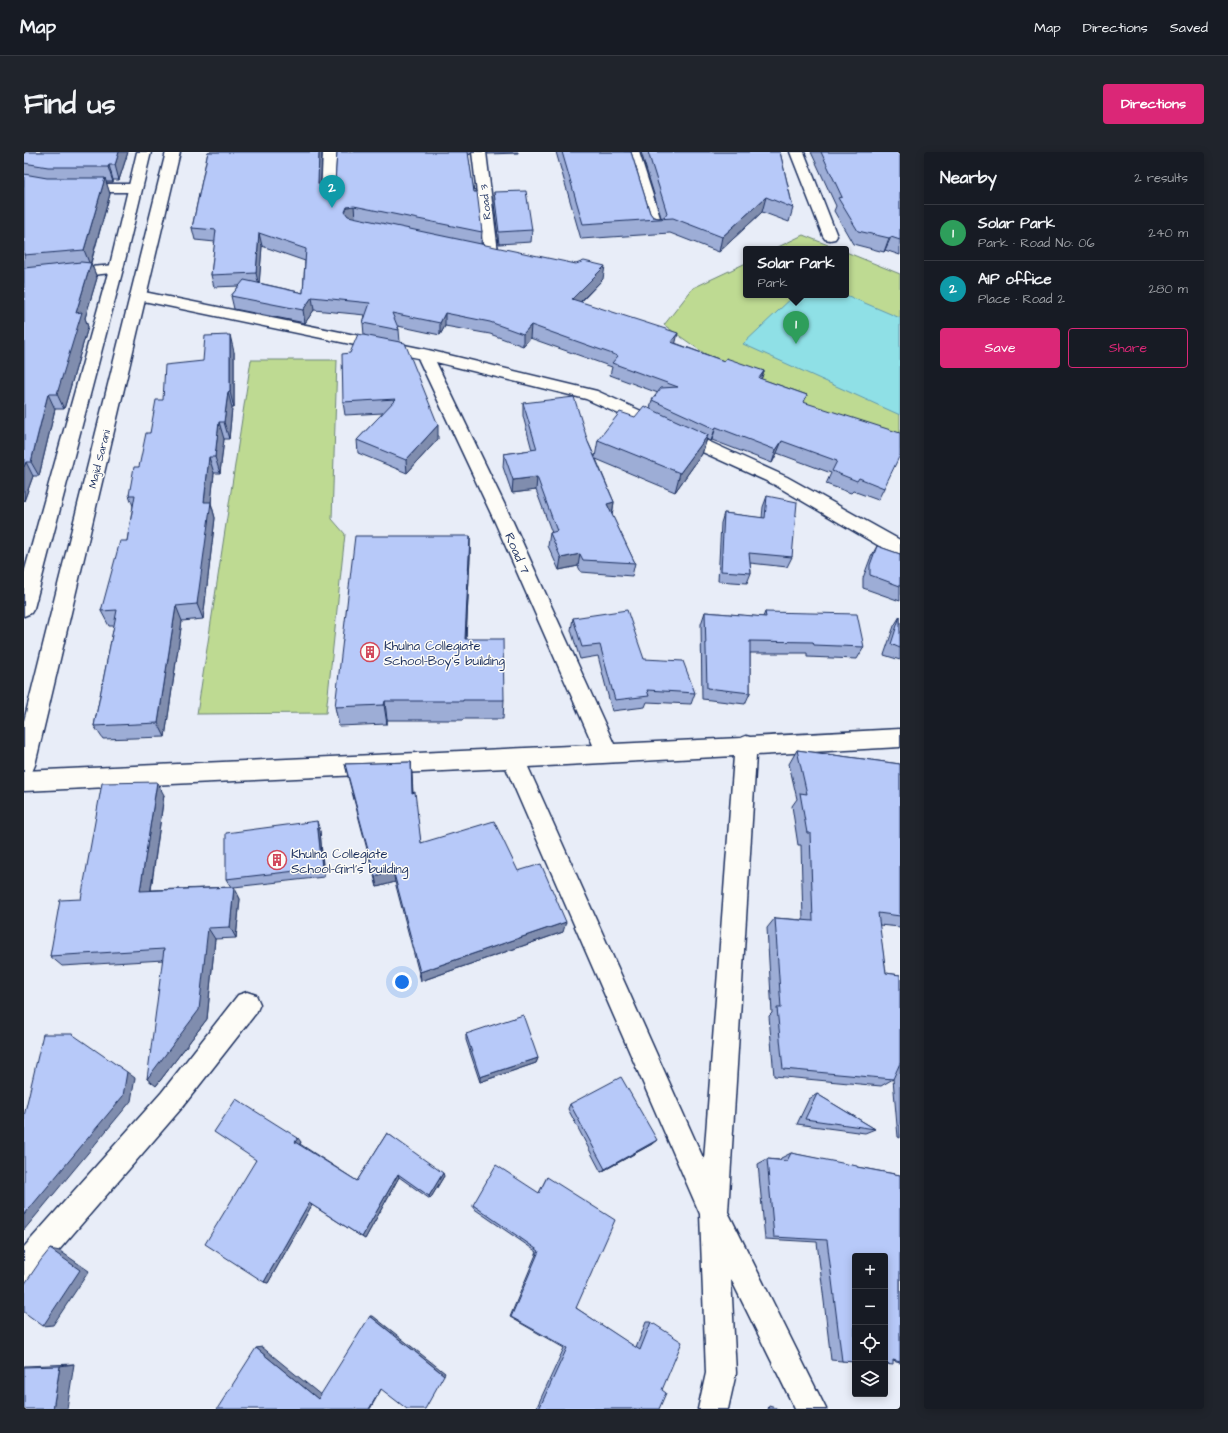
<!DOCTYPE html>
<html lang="en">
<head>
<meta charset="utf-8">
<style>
	:root { --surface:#171b24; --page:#20242c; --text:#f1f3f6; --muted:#9ea1a6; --line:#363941; --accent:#db2777 }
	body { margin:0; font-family:"Architects Daughter",sans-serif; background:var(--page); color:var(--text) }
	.controls { position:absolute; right:12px; bottom:12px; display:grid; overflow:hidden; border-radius:4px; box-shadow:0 2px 10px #0003 }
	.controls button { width:36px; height:36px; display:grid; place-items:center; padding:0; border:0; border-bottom:1px solid var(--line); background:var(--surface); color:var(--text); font:20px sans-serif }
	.you { position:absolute; left:378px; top:830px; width:14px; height:14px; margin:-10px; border:3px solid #fff; border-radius:50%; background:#1a73e8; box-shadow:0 0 0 6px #1a73e833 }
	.badge { display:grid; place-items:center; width:26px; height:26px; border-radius:50%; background:var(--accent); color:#fff; font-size:13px; font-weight:700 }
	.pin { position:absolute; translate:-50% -33px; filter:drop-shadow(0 1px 2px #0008) }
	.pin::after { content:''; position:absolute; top:21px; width:14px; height:12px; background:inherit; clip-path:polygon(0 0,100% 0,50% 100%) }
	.popup { position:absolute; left:719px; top:94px; width:106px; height:52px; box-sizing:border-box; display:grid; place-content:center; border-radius:4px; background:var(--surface); filter:drop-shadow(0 1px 3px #0005); font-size:13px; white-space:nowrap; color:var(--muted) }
	.popup b { font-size:15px; color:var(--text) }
	.popup::after { content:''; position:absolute; left:50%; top:100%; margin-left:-8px; border:8px solid transparent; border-top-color:var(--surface) }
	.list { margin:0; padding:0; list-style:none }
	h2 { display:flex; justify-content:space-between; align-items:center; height:52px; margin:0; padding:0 16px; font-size:17px }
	h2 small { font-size:13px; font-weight:400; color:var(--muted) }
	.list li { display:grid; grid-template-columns:26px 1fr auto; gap:12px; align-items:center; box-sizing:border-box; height:56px; padding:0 16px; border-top:1px solid var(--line) }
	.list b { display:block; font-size:15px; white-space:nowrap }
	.list p { margin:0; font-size:13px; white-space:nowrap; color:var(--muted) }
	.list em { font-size:13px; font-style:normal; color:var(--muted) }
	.actions { display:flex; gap:8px; padding:12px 16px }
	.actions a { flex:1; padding:9px 0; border:1px solid var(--accent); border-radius:4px; text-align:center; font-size:14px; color:var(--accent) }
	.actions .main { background:var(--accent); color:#fff }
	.icon { flex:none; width:22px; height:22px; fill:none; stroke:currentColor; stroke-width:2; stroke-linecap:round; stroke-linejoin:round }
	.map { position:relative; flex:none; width:876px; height:1257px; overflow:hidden; border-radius:4px }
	header { display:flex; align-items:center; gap:24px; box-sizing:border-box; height:56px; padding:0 20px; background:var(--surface); border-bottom:1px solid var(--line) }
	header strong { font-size:19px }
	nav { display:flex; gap:22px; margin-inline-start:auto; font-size:14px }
	.intro { display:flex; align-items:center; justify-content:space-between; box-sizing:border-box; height:96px; padding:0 24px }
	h1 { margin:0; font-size:28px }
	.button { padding:10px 18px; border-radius:4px; background:var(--accent); color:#fff; font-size:14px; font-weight:700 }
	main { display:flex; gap:24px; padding:0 24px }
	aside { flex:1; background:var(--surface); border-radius:4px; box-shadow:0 2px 10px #0003 }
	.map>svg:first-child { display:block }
	.green { fill:#beda92; stroke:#6c8478 }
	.water { fill:#8fe0e6; stroke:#6199b0 }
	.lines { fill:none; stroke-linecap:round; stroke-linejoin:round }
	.minor-casing { stroke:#1b2f5e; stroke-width:3 }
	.major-casing { stroke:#1b2f5e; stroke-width:3 }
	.minor { fill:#fdfcf7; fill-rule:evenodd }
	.major { fill:#fdfcf7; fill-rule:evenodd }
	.wall { fill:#9dadd6; stroke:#1b2f5e; fill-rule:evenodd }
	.shaded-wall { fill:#808dae; stroke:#1b2f5e }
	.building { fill:#b7c9f9; stroke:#1b2f5e }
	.labels { text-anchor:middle; stroke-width:3; stroke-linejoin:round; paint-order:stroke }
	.far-street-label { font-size:11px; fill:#1b2f5e; stroke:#fdfcf7 }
	.street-label { font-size:13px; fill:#1b2f5e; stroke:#fdfcf7 }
	.poi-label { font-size:13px; fill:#1b2f5e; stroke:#fdfcf7; text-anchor:start }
</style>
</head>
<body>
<header>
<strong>Map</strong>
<nav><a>Map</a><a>Directions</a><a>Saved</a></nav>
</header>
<div class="intro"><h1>Find us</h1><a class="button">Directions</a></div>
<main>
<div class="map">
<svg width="876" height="1257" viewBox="0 0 876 1257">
	<rect width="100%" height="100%" fill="#e8edf8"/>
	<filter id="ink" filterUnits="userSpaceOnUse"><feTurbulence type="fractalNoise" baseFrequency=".025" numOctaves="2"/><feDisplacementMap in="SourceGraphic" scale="8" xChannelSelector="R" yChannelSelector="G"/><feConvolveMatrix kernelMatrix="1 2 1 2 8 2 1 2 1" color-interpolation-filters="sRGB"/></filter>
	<g filter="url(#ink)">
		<!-- green -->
		<path class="green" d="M 779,83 L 814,97 L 750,97 Z
			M 822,100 L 876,122 L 876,298 L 694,211 L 640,173 L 669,136 L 722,111 L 722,143 L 822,143 Z
			M 227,208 L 313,208 L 308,367 L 321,382 L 302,561 L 173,562 Z"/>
		<!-- water -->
		<path class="water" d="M 771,143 L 822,143 L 876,166 L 876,263 L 719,192 Z"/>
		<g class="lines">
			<!-- minor casing -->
			<g class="minor-casing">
				<path id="minor" d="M 299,0 L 313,0 L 311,44 L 309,47 L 304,48 L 299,47 L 297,44 Z
					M 448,0 L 462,0 L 474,100 L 472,103 L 467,104 L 462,103 L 460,100 Z
					M 601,0 L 615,0 L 639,75 L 637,78 L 632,79 L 627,78 L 625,75 Z
					M 766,0 L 780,0 L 813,84 L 811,87 L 806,88 L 801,87 L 799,84 Z
					M 0,26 L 29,32 L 111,32 L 116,33 L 118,36 L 116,39 L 111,40 L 29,40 L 0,34 Z
					M 92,113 L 97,114 L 99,117 L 97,120 L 0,130 L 0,120 Z
					M 115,139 L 400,197 L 573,239 L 763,325 L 876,388 L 876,404 L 869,402 L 751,333 L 562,247 L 412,210 L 489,370 L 590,592 L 717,586 L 722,584 L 726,585 L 876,577 L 876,595 L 732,603 L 704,1060 L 802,1257 L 771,1257 L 707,1127 L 712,1221 L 704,1257 L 674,1257 L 682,1221 L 676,1062 L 482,616 L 0,639 L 0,619 L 569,593 L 471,370 L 394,206 L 110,147 L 107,144 L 110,141 ZM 710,604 L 680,1008 L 504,615 Z
					M 223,840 L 232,843 L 236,852 L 232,861 L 156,958 L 10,1127 L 0,1131 L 0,1095 L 138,940 L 214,843 Z"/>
			</g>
			<!-- major casing -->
			<g class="major-casing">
				<path id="major" d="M 113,0 L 127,0 L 99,117 L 10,456 L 7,461 L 0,464 L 0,421 L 85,117 Z
					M 142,0 L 156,0 L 11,613 L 8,620 L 0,622 L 0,569 Z"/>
			</g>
			<!-- minor -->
			<use href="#minor" class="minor"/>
			<!-- major -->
			<use href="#major" class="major"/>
		</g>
		<!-- wall -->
		<path class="wall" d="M 0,0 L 104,0 L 95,28 L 89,28 L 89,30 L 82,30 L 86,42 L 67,111 L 73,126 L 61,166 L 64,175 L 40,257 L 31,257 L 15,324 L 9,324 L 0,349 Z
			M 184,0 L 298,0 L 296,34 L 297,36 L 308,36 L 311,31 L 313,0 L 448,0 L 447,2 L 444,3 L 450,40 L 458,80 L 457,92 L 579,127 L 557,150 L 651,191 L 700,209 L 740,219 L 737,227 L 783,243 L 780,250 L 860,336 L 854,348 L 829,339 L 827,341 L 802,332 L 807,321 L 753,301 L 748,311 L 688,288 L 687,289 L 683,287 L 678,302 L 651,340 L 572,307 L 590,350 L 588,363 L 611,411 L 608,424 L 557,420 L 554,414 L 535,418 L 524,394 L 526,381 L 528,381 L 512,338 L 488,341 L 479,315 L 480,302 L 508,298 L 499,264 L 499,251 L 564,290 L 571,305 L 574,288 L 626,257 L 628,248 L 634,241 L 586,223 L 588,215 L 506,186 L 499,194 L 466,182 L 421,174 L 416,183 L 374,174 L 375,178 L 376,190 L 414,287 L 383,321 L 334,301 L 333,288 L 359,261 L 321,263 L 319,250 L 326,201 L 340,183 L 339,171 L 341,163 L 290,158 L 281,171 L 210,157 L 207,144 L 215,134 L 190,135 L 187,123 L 191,90 L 171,88 L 168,76 ZM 238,94 L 281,109 L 279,141 L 235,131 Z
			M 463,0 L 494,0 L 494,1 L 464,2 Z
			M 532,0 L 607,0 L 626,61 L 629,65 L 635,66 L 637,65 L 617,0 L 756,0 L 769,56 L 765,70 L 738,60 L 695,100 L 646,81 L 557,87 Z
			M 787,0 L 876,0 L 876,103 L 861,98 L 860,100 L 829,92 L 810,59 L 812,54 Z
			M 470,40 L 508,78 L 507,90 L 475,92 L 470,52 Z
			M 210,200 L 210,256 L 208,256 L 205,287 L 200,287 L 196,321 L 190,321 L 187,351 L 191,366 L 179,467 L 158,469 L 141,585 L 79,587 L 70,574 L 90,474 L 85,474 L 77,459 L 103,389 L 109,354 L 105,343 L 115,315 L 126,281 L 139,248 L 179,209 Z
			M 743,344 L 768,405 L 763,415 L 726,411 L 727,421 L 723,431 L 694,429 L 697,371 L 700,361 L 738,366 L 739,355 Z
			M 446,384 L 446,405 L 442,487 L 480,548 L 479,567 L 439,567 L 439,568 L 363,568 L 363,572 L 315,574 L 311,555 Z
			M 853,394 L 876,402 L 876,449 L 839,436 L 839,426 L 846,407 Z
			M 681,460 L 739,465 L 741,460 L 840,495 L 833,507 L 783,505 L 783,501 L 726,501 L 726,541 L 721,552 L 678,547 L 677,472 Z
			M 876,464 L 876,508 L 860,503 L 870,474 Z
			M 549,466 L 620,507 L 671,541 L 667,552 L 623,550 L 621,555 L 588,559 L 574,504 L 556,507 L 547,478 Z
			M 773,598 L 876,612 L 876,775 L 855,773 L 862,821 L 876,823 L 876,986 L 874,985 L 869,927 L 857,934 L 750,924 L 745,864 L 748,861 L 743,776 L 751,766 L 779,768 L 777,693 L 774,693 L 768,654 L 773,647 L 765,612 Z
			M 387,610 L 389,640 L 397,691 L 494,719 L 539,780 L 397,829 L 371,730 L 353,735 L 324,625 L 321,612 Z
			M 140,643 L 127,738 L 207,735 L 202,727 L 296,679 L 300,725 L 210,735 L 216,747 L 212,786 L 191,787 L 183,867 L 132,934 L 139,808 L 38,814 L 26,804 L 57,747 Z
			M 442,882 L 514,906 L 512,911 L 456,930 L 442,888 Z
			M 793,942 L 851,977 L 841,981 L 773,972 L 785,947 Z
			M 546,952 L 628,992 L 577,1020 L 544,957 Z
			M 363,981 L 420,1024 L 406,1047 L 375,1025 L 341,1087 L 288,1053 L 244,1131 L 240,1130 L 232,1008 L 277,990 L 276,992 L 333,1029 Z
			M 767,1001 L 833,1015 L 876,1023 L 876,1211 L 869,1209 L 818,1209 L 807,1208 L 793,1090 L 741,1087 L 734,1012 L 743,1007 L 756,1008 L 757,1006 Z
			M 523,1025 L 552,1156 L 612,1196 L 622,1170 L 627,1170 L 638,1238 L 635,1257 L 512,1257 L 540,1196 L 486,1165 L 513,1100 L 449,1056 L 449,1053 L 515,1041 Z
			M 50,1212 L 0,1257 L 0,1214 Z
			M 745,1254 L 755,1257 L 744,1257 Z"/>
		<!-- shaded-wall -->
		<path class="shaded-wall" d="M 95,0 L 104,0 L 95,28 L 91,13 Z
			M 295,0 L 298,0 L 296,44 L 294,31 Z
			M 85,13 L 89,28 L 89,30 L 84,15 Z
			M 81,26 L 86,42 L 66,113 L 60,98 Z
			M 742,45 L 738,60 L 695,100 L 698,85 Z
			M 330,54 L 331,67 L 325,68 L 321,60 L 323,55 Z
			M 235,81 L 238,94 L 235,134 L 232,121 Z
			M 867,85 L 861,98 L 860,100 L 865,86 Z
			M 67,111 L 73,126 L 61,166 L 64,175 L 40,257 L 33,242 L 52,161 Z
			M 581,114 L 579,127 L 547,159 L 548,147 Z
			M 288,145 L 290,158 L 281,171 L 279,158 Z
			M 421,161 L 421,174 L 416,183 L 416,171 Z
			M 507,173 L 506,186 L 499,194 L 499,182 Z
			M 654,181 L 651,194 L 647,190 Z
			M 206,183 L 210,200 L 210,256 L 206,240 Z
			M 740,219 L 736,231 L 735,226 Z
			M 204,240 L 208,256 L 205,287 L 200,270 Z
			M 24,242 L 31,257 L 15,324 L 7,310 Z
			M 195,270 L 200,287 L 196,321 L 191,305 Z
			M 414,273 L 414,287 L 383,321 L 382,308 Z
			M 692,275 L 688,288 L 687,289 L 691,277 Z
			M 684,283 L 678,302 L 651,340 L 656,321 Z
			M 758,289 L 753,301 L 748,311 L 752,298 Z
			M 185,305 L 190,321 L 187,351 L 191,366 L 179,467 L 173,452 L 180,350 Z
			M 2,310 L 9,324 L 0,349 L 0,315 Z
			M 513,325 L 512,338 L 488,341 L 489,328 Z
			M 590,350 L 588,363 L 583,352 Z
			M 446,384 L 446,405 L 441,507 L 441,487 Z
			M 556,402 L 554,414 L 535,418 L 537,406 Z
			M 152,454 L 158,469 L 141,585 L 134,571 Z
			M 361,549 L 363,568 L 363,572 L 360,553 Z
			M 387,610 L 388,623 L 389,653 L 388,641 Z
			M 133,630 L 140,643 L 125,750 L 116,739 Z
			M 293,669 L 296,679 L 300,725 L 298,716 Z
			M 369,718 L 371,730 L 353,735 L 351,724 Z
			M 210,735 L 216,747 L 212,786 L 206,775 Z
			M 542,770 L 539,780 L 397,829 L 396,820 Z
			M 184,776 L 191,787 L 183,867 L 132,934 L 123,927 Z
			M 514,906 L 512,911 L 456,930 L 456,925 Z
			M 103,920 L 111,926 L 107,949 L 0,1078 L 0,1063 Z
			M 274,986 L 277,990 L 275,993 L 271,990 Z
			M 633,988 L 628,992 L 577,1020 L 581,1017 Z
			M 419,1021 L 420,1024 L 406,1047 L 405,1044 Z
			M 374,1022 L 375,1025 L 341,1087 L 338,1085 Z
			M 285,1051 L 288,1053 L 244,1131 L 240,1130 Z
			M 26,1097 L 36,1099 L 65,1119 L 29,1173 L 19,1174 Z
			M 346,1164 L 349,1164 L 421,1221 L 420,1223 Z
			M 238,1195 L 298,1244 L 294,1247 L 232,1196 Z
			M 50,1212 L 43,1257 L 29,1257 L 36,1214 Z
			M 359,1234 L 346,1257 L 345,1257 L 357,1237 Z"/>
		<!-- building -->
		<path class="building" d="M 0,0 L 95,0 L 91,13 L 85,13 L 84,15 L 24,15 L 0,11 Z
			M 184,0 L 295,0 L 294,31 L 297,36 L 308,36 L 311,31 L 313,0 L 444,0 L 450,40 L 453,40 L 458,80 L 330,54 L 323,55 L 321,60 L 324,64 L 552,112 L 560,109 L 581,114 L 548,147 L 654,181 L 647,190 L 700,209 L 702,206 L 740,219 L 735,226 L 783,243 L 779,250 L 876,281 L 876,303 L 860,336 L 835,326 L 833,329 L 808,319 L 813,309 L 758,289 L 752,298 L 692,275 L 691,277 L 628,248 L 637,236 L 654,235 L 588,211 L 594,204 L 507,173 L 499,182 L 466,170 L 421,161 L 416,171 L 368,161 L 375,178 L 339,171 L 346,151 L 288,145 L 279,158 L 207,144 L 220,128 L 279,141 L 282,97 L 235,81 L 232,121 L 187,123 L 192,78 L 168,76 Z
			M 538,0 L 607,0 L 626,61 L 629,65 L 635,66 L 640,65 L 643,61 L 624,0 L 756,0 L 769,56 L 742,45 L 698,85 L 649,66 L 559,72 Z
			M 797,0 L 876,0 L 876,88 L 867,85 L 865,86 L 834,79 L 814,46 L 818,45 Z
			M 0,22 L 23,26 L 81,26 L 60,98 L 0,103 Z
			M 502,39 L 508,78 L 475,80 L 470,40 Z
			M 57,110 L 67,111 L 52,161 L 58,160 L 33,242 L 24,242 L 7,310 L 2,310 L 0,315 L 0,116 Z
			M 334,182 L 381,191 L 414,273 L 382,308 L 333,288 L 372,247 L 319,250 L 318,202 L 326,201 Z
			M 206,183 L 206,240 L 204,240 L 200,270 L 195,270 L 191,305 L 185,305 L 180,350 L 187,350 L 173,452 L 152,454 L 134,571 L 70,574 L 93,458 L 77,459 L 96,389 L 103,389 L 111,343 L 105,343 L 110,315 L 115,315 L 122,281 L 126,281 L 132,248 L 139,248 L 141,213 L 179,209 L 181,184 Z
			M 550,245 L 564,290 L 590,350 L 583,352 L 611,411 L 559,408 L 556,402 L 537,406 L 526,381 L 533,379 L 513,325 L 489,328 L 480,302 L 513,297 L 499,251 Z
			M 620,254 L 684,283 L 656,321 L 574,288 L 596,260 L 611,265 Z
			M 743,344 L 773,350 L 768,405 L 725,401 L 727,421 L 697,419 L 700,361 L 741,366 Z
			M 331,384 L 446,384 L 441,487 L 479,487 L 480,548 L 439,548 L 439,549 L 361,549 L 360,553 L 311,555 Z
			M 853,394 L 876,402 L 876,434 L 846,423 L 846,413 Z
			M 603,458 L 620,507 L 659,509 L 671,541 L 623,538 L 625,544 L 591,548 L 576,493 L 558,495 L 549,466 Z
			M 681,460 L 742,465 L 741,460 L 833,462 L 840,495 L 790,493 L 789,490 L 726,489 L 726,541 L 683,536 Z
			M 876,464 L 876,496 L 867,492 Z
			M 773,598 L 876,612 L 876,764 L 854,761 L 862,821 L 876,823 L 876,911 L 869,927 L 759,917 L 753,856 L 757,856 L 751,766 L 789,769 L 786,681 L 783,681 L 776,641 L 783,642 Z
			M 387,610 L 388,641 L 391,640 L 397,691 L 470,669 L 494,719 L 517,712 L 542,770 L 396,820 L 369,718 L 351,724 L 321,612 Z
			M 133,630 L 116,739 L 210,735 L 206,775 L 184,776 L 175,858 L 123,927 L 140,797 L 26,804 L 36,748 L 57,747 L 78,631 Z
			M 293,669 L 298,716 L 202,727 L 202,681 Z
			M 499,863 L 514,906 L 456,925 L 442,882 Z
			M 19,882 L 48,882 L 103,920 L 99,944 L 0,1063 L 0,964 Z
			M 597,925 L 633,988 L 581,1017 L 546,952 Z
			M 793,942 L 851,977 L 781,967 Z
			M 212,947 L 274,986 L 271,990 L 333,1029 L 363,981 L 419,1021 L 405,1044 L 374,1022 L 338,1085 L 285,1051 L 240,1130 L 181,1092 L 232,1008 L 190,980 Z
			M 767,1001 L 833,1014 L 833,1015 L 876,1023 L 876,1210 L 869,1208 L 869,1213 L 861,1212 L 861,1104 L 831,1104 L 831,1210 L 818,1209 L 803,1088 L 750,1085 L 743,1007 L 763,1009 Z
			M 472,1013 L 515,1041 L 523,1025 L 591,1068 L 552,1156 L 616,1198 L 627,1170 L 658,1190 L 638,1238 L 642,1241 L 635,1257 L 515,1257 L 543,1196 L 487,1165 L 515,1099 L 449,1053 Z
			M 26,1097 L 56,1118 L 19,1174 L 0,1160 L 0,1133 L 17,1108 Z
			M 346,1164 L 420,1223 L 401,1257 L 383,1257 L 357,1237 L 345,1257 L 193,1257 L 232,1196 L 294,1247 Z
			M 36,1214 L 29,1257 L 0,1257 L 0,1215 Z"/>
	</g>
	<!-- icons -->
	<defs>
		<g id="building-ring" transform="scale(1)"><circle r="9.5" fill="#fdfcf7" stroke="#d1495b" stroke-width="1.5"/><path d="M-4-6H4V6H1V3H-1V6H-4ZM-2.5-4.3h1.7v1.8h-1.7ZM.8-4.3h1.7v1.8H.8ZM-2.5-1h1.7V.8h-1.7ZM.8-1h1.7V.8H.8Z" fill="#d1495b"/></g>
	</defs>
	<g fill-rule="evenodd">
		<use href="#building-ring" x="346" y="500"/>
		<use href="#building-ring" x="253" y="708"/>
	</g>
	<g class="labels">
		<!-- far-street labels -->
		<g class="far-street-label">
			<text transform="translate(461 50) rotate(-96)" y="4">Road 3</text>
			<text transform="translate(75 307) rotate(-76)" y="4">Majid Sarani</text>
		</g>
		<!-- street labels -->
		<g class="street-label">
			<text transform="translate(494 401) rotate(66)" y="5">Road 7</text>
		</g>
		<!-- poi labels -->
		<g class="poi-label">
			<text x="360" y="498">Khulna Collegiate<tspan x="360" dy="15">School-Boy's building</tspan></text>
			<text x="267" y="706">Khulna Collegiate<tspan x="267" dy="15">School-Girl's building</tspan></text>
		</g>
	</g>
</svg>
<div class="controls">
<button>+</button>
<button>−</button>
<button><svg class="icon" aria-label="locate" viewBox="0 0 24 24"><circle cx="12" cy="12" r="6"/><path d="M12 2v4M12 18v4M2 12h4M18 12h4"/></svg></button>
<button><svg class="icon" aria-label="layers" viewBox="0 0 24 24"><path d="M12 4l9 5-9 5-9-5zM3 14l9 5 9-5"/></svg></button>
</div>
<div class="you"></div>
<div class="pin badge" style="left:772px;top:192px;background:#2e9e5b">1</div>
<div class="popup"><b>Solar Park</b>Park</div>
<div class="pin badge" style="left:308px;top:56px;background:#0f9aa8">2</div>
</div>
<aside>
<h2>Nearby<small>2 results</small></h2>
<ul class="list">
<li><span class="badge" style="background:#2e9e5b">1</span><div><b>Solar Park</b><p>Park · Road No: 06</p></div><em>240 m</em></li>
<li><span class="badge" style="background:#0f9aa8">2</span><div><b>AIP office</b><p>Place · Road 2</p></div><em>280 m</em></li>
</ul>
<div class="actions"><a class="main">Save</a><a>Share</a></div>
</aside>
</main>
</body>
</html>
